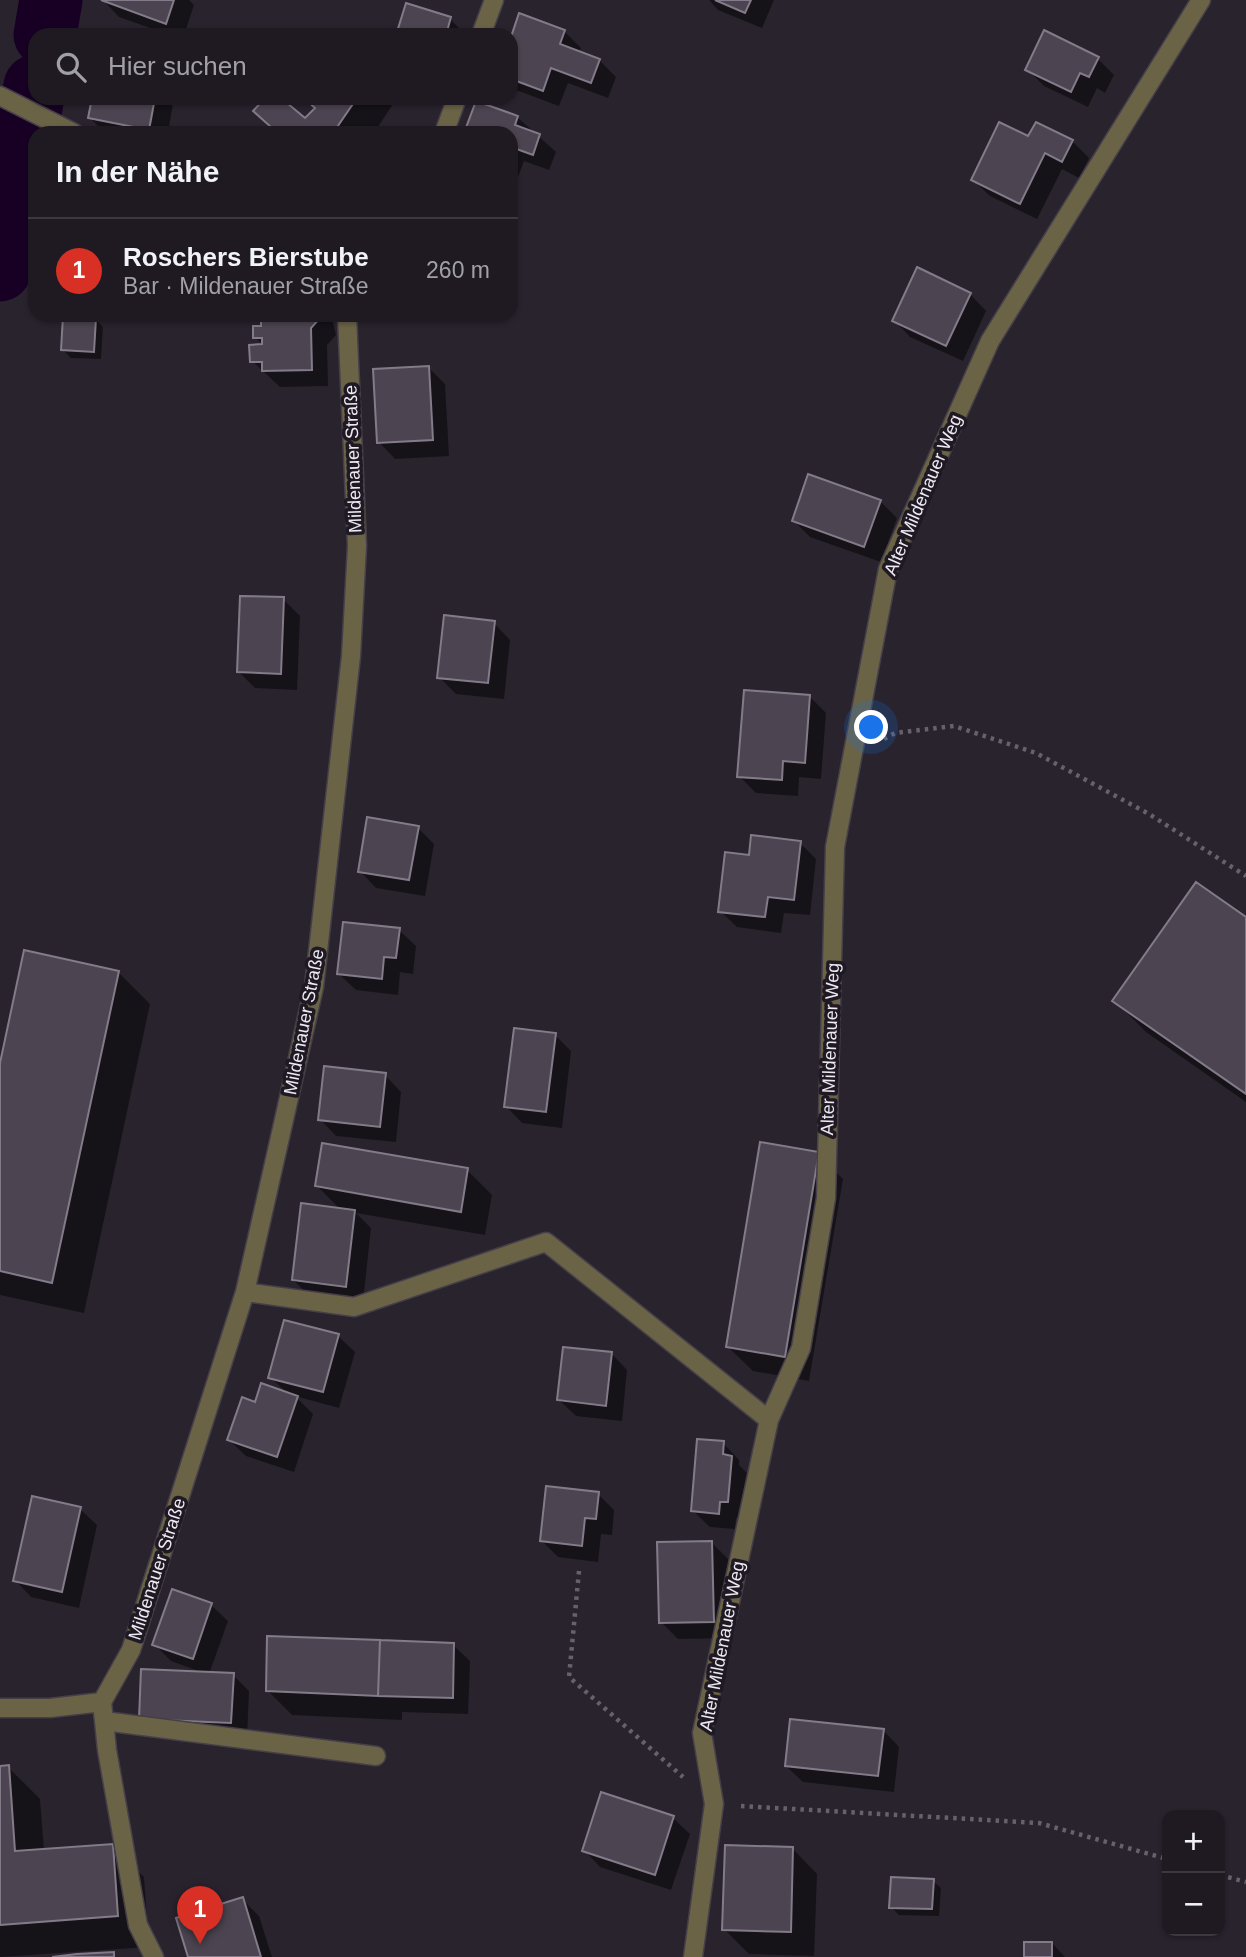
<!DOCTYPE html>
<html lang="de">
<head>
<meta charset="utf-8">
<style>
	:root { --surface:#1f1a22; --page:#27232a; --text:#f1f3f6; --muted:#a1a1a5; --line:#3c3840; --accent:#d93025 }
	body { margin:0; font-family:Helvetica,sans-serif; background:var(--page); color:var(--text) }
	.controls { position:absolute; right:21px; bottom:21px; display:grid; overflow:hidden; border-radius:14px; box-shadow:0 2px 5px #0004 }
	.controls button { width:63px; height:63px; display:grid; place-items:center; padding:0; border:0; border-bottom:2px solid var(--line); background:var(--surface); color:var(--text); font:35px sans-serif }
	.you { position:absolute; left:872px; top:728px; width:24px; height:24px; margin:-18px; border:5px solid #fff; border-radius:50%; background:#1a73e8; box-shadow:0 0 0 10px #1a73e833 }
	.badge { display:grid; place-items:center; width:46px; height:46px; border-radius:50%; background:var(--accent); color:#fff; font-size:23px; font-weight:700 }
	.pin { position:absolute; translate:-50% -58px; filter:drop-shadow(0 2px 4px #0008) }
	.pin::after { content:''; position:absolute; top:37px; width:24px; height:21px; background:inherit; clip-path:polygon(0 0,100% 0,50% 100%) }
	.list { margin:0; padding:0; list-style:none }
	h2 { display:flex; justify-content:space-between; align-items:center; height:91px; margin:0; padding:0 28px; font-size:30px }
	h2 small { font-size:23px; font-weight:400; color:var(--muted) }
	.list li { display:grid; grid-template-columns:46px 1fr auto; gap:21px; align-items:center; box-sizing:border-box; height:105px; padding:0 28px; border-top:2px solid var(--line) }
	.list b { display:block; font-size:26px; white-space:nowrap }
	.list p { margin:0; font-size:23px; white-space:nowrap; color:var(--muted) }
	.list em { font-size:23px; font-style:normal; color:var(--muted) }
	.icon { flex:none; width:38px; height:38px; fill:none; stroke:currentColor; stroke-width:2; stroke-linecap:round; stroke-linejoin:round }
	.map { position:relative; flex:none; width:1246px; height:1957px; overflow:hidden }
	.search { position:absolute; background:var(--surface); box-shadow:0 2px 5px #0004; left:28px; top:28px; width:490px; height:77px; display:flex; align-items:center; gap:18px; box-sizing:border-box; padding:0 24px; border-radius:21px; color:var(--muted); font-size:26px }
	.panel { position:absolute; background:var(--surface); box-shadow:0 2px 5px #0004; left:28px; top:126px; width:490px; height:196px; border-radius:21px }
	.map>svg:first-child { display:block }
	.shadow { fill:#0007 }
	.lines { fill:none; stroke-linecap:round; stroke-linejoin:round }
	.river { stroke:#180025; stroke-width:63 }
	.building { fill:#4c4551; stroke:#837b89; stroke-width:2 }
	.minor-casing { stroke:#453f49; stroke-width:21 }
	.path { stroke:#67616b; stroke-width:4.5; stroke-dasharray:3.5 5; stroke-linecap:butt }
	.minor { stroke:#6b6346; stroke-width:18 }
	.labels { text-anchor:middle; stroke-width:7; stroke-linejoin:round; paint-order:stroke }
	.street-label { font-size:18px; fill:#eeeaf2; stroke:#1f1924 }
</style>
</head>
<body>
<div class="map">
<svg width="1246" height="1957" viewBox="0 0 1246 1957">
	<rect width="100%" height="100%" fill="#29232e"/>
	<!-- shadow -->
	<path class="shadow" d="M 103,0 L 189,0 L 194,5 L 184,35 L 170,35 L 119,17 Z
		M 709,0 L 774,0 L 762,28 L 718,10 Z
		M 450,19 L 466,35 L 397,35 Z
		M 564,31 L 581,48 L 579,53 L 599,60 L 616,77 L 608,98 L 568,83 L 559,106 L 516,90 L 511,86 L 511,42 Z
		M 1098,59 L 1114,75 L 1105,93 L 1097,88 L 1088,107 L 1044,86 L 1027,69 Z
		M 93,98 L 174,98 L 168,133 L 105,133 L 90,118 Z
		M 268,98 L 278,98 L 305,120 L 317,109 L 309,98 L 392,98 L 395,101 L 374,133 L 269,133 L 273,128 Z
		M 517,117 L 556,152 L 549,170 L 524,161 L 512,193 L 511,133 L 466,133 Z
		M 1029,139 L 1072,141 L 1089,158 L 1079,178 L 1062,169 L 1037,219 L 990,196 L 973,180 Z
		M 970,294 L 986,311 L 963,361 L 910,337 L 894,320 Z
		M 262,315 L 331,315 L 336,335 L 327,345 L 328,386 L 280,387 L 252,361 L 264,346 L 255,337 L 263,328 Z
		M 95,319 L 103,327 L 101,359 L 71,358 L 63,350 Z
		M 429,368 L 445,384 L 449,456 L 395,459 L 379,442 Z
		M 880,501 L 897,518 L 881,562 L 810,537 L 794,521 Z
		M 283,599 L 300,616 L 297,690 L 255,688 L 239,672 Z
		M 494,623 L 510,640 L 504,699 L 456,694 L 439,677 Z
		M 810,697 L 826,713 L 821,779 L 799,777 L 798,796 L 756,793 L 739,776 Z
		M 418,828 L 434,844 L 425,896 L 376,888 L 360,871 Z
		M 800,843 L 816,859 L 810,915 L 784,913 L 781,933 L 737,927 L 720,911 L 751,857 Z
		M 1246,920 L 1246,1102 L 1146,1032 L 1114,1000 Z
		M 399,930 L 416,946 L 413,974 L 400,972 L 398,995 L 356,990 L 339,974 Z
		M 118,972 L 150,1004 L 84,1313 L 0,1295 L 0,1071 Z
		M 555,1035 L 571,1051 L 562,1128 L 522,1123 L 506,1106 Z
		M 385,1075 L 401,1092 L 396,1142 L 336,1136 L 320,1119 Z
		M 818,1154 L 843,1179 L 809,1381 L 753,1371 L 728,1347 Z
		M 467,1170 L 492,1195 L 485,1235 L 356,1213 L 371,1228 L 363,1302 L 310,1296 L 293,1280 L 341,1210 L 317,1186 Z
		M 338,1336 L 355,1352 L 339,1408 L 295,1396 L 313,1414 L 294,1472 L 246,1456 L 229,1440 L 256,1404 L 288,1394 L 270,1377 Z
		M 611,1353 L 627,1370 L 622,1421 L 576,1416 L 559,1400 Z
		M 723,1443 L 739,1460 L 739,1465 L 748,1474 L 744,1518 L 736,1518 L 735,1529 L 710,1527 L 693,1511 Z
		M 598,1494 L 614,1510 L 612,1535 L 601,1534 L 598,1562 L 558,1557 L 542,1541 Z
		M 80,1509 L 97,1525 L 79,1608 L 31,1597 L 15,1580 Z
		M 711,1542 L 728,1559 L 730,1638 L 678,1639 L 661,1622 Z
		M 173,1591 L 211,1605 L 228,1621 L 209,1674 L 233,1675 L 249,1691 L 247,1739 L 141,1718 L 204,1673 L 171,1661 L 154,1644 Z
		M 453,1645 L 470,1661 L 468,1714 L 402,1712 L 402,1720 L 292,1715 L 268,1691 Z
		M 883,1730 L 899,1747 L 894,1792 L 803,1782 L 786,1766 Z
		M 8,1767 L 40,1799 L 44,1850 L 112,1845 L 144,1877 L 149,1947 L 0,1957 L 0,1768 Z
		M 673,1818 L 690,1834 L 671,1890 L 600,1867 L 584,1850 Z
		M 793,1849 L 817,1874 L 814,1956 L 749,1954 L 724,1929 Z
		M 933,1881 L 941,1888 L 939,1916 L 899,1915 L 891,1907 Z
		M 242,1899 L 259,1916 L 272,1957 L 190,1957 Z
		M 1052,1943 L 1065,1957 L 1026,1957 Z"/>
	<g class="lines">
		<!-- river -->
		<path class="river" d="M 45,35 L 51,0
			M 0,270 L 35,86"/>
	</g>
	<!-- building -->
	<path class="building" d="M 101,0 L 174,0 L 166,24 Z
		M 715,0 L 751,0 L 745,13 Z
		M 406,3 L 451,17 L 446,35 L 396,35 Z
		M 519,13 L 565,30 L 560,44 L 600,59 L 591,83 L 551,68 L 543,91 L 511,79 L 511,37 Z
		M 1044,30 L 1099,57 L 1089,77 L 1080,73 L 1071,92 L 1025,70 Z
		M 92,98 L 155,98 L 149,130 L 88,118 Z
		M 265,98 L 281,98 L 305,118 L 315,108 L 306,100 L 307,98 L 357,98 L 333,133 L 266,133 L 271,127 L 253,111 Z
		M 476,101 L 518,116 L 515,125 L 540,134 L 533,155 L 511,147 L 511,133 L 464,133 Z
		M 999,122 L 1028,136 L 1036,122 L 1073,140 L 1062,162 L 1045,153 L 1020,204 L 971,180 Z
		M 917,267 L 971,293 L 946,346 L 892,321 Z
		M 261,315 L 319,315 L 320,318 L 311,328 L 312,370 L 262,371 L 262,362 L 250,362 L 249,345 L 262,344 L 262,338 L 253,338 L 253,326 L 261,326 Z
		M 63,316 L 96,318 L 94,352 L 61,350 Z
		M 429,366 L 433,440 L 377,443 L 373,369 Z
		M 808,474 L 881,500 L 864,547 L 792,521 Z
		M 240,596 L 284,597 L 281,674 L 237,672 Z
		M 444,615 L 495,621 L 488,683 L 437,678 Z
		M 744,690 L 810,695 L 805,763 L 783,761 L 782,780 L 737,777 Z
		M 367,817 L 419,826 L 409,880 L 358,872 Z
		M 751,835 L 801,841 L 794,900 L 768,897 L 765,917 L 718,912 L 725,852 L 749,855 Z
		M 1196,882 L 1246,917 L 1246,1094 L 1112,1001 Z
		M 343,922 L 400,928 L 396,958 L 384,957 L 382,979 L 337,974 Z
		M 24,950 L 119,971 L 52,1283 L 0,1271 L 0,1063 Z
		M 514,1028 L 556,1033 L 546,1112 L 504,1107 Z
		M 324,1066 L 386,1073 L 380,1127 L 318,1120 Z
		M 760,1142 L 819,1152 L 785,1357 L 726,1347 Z
		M 322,1143 L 468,1168 L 461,1212 L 315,1186 Z
		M 301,1203 L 355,1210 L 346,1287 L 292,1280 Z
		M 284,1320 L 339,1334 L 323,1392 L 268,1378 Z
		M 563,1347 L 612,1352 L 606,1406 L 557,1400 Z
		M 261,1383 L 298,1396 L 277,1457 L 227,1440 L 242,1397 L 255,1402 Z
		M 697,1439 L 724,1441 L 723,1454 L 732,1456 L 728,1502 L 720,1502 L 719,1514 L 691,1511 Z
		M 546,1486 L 599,1492 L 596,1519 L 585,1518 L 582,1546 L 540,1541 Z
		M 32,1496 L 81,1507 L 62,1592 L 13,1581 Z
		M 712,1541 L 714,1622 L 659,1623 L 657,1542 Z
		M 172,1589 L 212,1603 L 193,1659 L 152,1645 Z
		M 267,1636 L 380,1640 L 378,1696 L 266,1691 Z
		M 380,1640 L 454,1643 L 453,1698 L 378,1696 Z
		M 141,1669 L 234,1673 L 231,1723 L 139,1719 Z
		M 790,1719 L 884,1729 L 878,1776 L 785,1766 Z
		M 9,1765 L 15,1851 L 113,1844 L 118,1916 L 0,1925 L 0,1766 Z
		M 601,1792 L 674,1816 L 655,1875 L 582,1851 Z
		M 725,1845 L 793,1847 L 791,1932 L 722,1930 Z
		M 891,1877 L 934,1879 L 932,1909 L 889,1908 Z
		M 243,1897 L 261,1957 L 188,1957 L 176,1918 Z
		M 1024,1942 L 1052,1942 L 1052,1957 L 1024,1957 Z
		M 114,1952 L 114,1957 L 52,1957 L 77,1954 Z"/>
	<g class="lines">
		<!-- minor casing -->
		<g class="minor-casing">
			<path id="minor" d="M 481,35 L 494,0
				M 0,96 L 74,133
				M 444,133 L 457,98
				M 245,1292 L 354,1307 L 546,1242 L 769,1420
				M 0,1708 L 50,1708 L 102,1702
				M 104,1721 L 376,1756
				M 154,1957 L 138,1925 L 107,1750 L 102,1702 L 131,1650 L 245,1292 L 314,987 L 351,656 L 357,546 L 347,315
				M 693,1957 L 714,1804 L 702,1733 L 769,1420 L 801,1348 L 826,1198 L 835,847 L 888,569 L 990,341 L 1201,0"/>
		</g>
		<!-- path -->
		<path class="path" d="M 884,739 L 895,733 L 954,726 L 1036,753 L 1149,814 L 1246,876
			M 579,1571 L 569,1677 L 683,1777
			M 741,1806 L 1039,1823 L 1167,1859
			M 1220,1875 L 1246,1882"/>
		<!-- minor -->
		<use href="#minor" class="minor"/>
	</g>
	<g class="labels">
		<!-- street labels -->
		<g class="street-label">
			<text transform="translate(353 459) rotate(-92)" y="6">Mildenauer Straße</text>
			<text transform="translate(923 495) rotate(-67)" y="6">Alter Mildenauer Weg</text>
			<text transform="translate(304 1022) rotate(-79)" y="6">Mildenauer Straße</text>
			<text transform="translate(830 1049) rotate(-88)" y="6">Alter Mildenauer Weg</text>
			<text transform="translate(157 1569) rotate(-72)" y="6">Mildenauer Straße</text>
			<text transform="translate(722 1646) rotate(-79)" y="6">Alter Mildenauer Weg</text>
		</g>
	</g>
</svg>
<div class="controls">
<button>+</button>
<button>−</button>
</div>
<div class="you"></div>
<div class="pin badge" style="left:200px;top:1944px">1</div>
<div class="search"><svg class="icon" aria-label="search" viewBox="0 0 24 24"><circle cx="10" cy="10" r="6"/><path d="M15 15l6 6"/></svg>Hier suchen</div>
<section class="panel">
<h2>In der Nähe<small></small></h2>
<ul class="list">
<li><span class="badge">1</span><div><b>Roschers Bierstube</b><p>Bar · Mildenauer Straße</p></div><em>260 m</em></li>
</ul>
</section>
</div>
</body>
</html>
